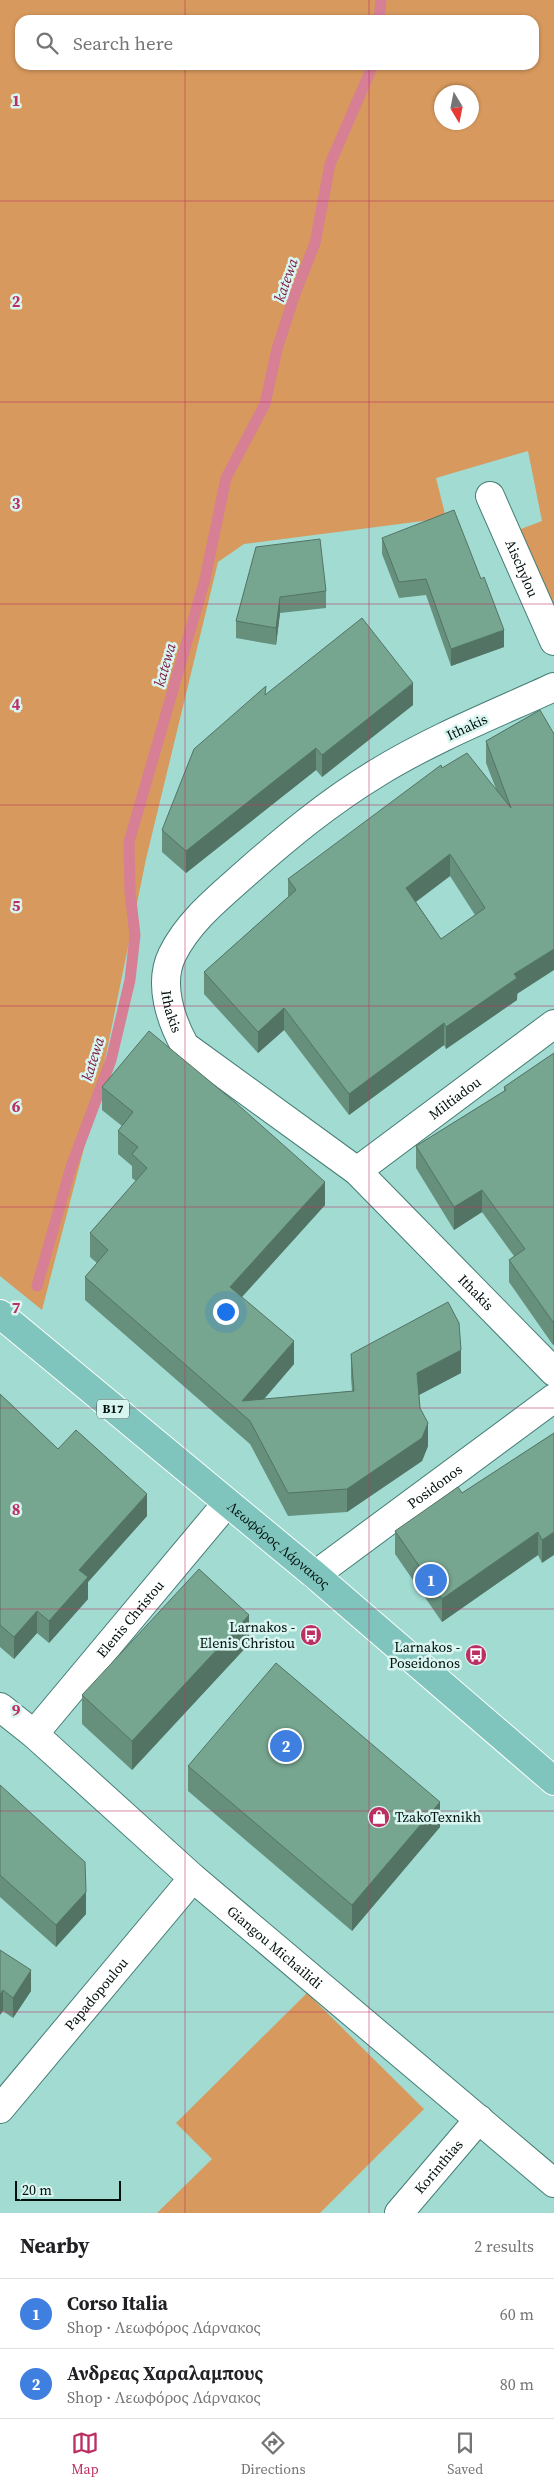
<!DOCTYPE html>
<html lang="en">
<head>
<meta charset="utf-8">
<style>
	:root { --surface:#fff; --page:#f6f6f6; --text:#202124; --muted:#757577; --line:#e0e0e0; --accent:#bc2f62 }
	body { margin:0; font-family:"Source Serif 4",serif; background:var(--page); color:var(--text) }
	.compass { position:absolute; left:434px; top:85px; width:45px; height:45px; border-radius:50%; background:var(--surface); box-shadow:0 1px 4px #0004; rotate:170deg }
	.scale { position:absolute; left:15px; bottom:12px; width:106px; box-sizing:border-box; padding-left:5px; border:2px solid #00100d; border-top:0; font-size:14px; line-height:18px; white-space:nowrap; color:#00100d; -webkit-text-stroke:4px #d9f5f0; paint-order:stroke }
	.you { position:absolute; left:225px; top:1311px; width:18px; height:18px; margin:-12px; border:4px solid #fff; border-radius:50%; background:#1a73e8; box-shadow:0 0 0 8px #1a73e833 }
	.badge { display:grid; place-items:center; width:32px; height:32px; border-radius:50%; background:var(--accent); color:#fff; font-size:16px; font-weight:700 }
	.pin { position:absolute; translate:-50% -50%; border:2px solid #fff; box-shadow:0 1px 5px #0006 }
	.list { margin:0; padding:0; list-style:none }
	h2 { display:flex; justify-content:space-between; align-items:center; height:65px; margin:0; padding:0 20px; font-size:21px }
	h2 small { font-size:16px; font-weight:400; color:var(--muted) }
	.list li { display:grid; grid-template-columns:32px 1fr auto; gap:15px; align-items:center; box-sizing:border-box; height:70px; padding:0 20px; border-top:1px solid var(--line) }
	.list b { display:block; font-size:19px; white-space:nowrap }
	.list p { margin:0; font-size:16px; white-space:nowrap; color:var(--muted) }
	.list em { font-size:16px; font-style:normal; color:var(--muted) }
	.icon { flex:none; width:28px; height:28px; fill:none; stroke:currentColor; stroke-width:2; stroke-linecap:round; stroke-linejoin:round }
	.map { position:relative; flex:none; width:554px; height:2213px; overflow:hidden }
	.search { position:absolute; background:var(--surface); box-shadow:0 1px 4px #0004; left:15px; right:15px; top:15px; height:55px; display:flex; align-items:center; gap:12px; box-sizing:border-box; padding:0 18px; border-radius:15px; color:var(--muted); font-size:19px }
	.sheet { height:205px; background:var(--surface) }
	nav { display:flex; justify-content:space-around; align-items:center; box-sizing:border-box; height:70px; border-top:1px solid var(--line); background:var(--surface); font-size:14px; color:var(--muted) }
	nav a { display:grid; justify-items:center; gap:2px }
	nav .on { color:var(--accent) }
	.map>svg:first-child { display:block }
	.green { fill:#d7995d; fill-rule:evenodd }
	.lines { fill:none; stroke-linecap:round; stroke-linejoin:round }
	.stream { stroke:#d67f95; stroke-width:11 }
	.minor-casing { stroke:#457d75; stroke-width:30 }
	.major-casing { stroke:#fff; stroke-width:30 }
	.minor { stroke:#fff; stroke-width:28 }
	.major { stroke:#80c5bd; stroke-width:28 }
	.wall { fill:#668f7c; fill-rule:evenodd }
	.shaded-wall { fill:#537465 }
	.building { fill:#77a690; stroke:#537465; fill-rule:evenodd }
	.grid { fill:none; stroke:#bc2f62; stroke-width:1; stroke-opacity:0.55 }
	.labels { text-anchor:middle; stroke-width:5; stroke-linejoin:round; paint-order:stroke }
	.shield { fill:#d9f5f0; stroke:#415551; stroke-width:1 }
	.shield-label { font-size:12px; font-weight:bold; fill:#00100d }
	.street-label { font-size:14px; fill:#00100d; stroke:#d9f5f0 }
	.poi-label { font-size:14px; fill:#00100d; stroke:#d9f5f0; text-anchor:end }
	.water-label { font-size:15px; font-style:italic; fill:#7c133c; stroke:#d9f5f0 }
	.grid-label { font-size:16px; text-anchor:middle; font-weight:bold; fill:#bc2f62; stroke:#d9f5f0; stroke-width:5; stroke-linejoin:round; paint-order:stroke }
</style>
</head>
<body>
<div class="map">
<svg width="554" height="2213" viewBox="0 0 554 2213">
	<rect width="100%" height="100%" fill="#a1dbd2"/>
	<!-- green -->
	<path class="green" d="M 0,0 L 554,0 L 554,628 L 513,532 L 542,521 L 528,451 L 436,478 L 446,518 L 244,544 L 218,562 L 146,859 L 98,1094 L 42,1310 L 0,1276 ZM 20,20 L 534,20 L 534,65 L 20,65 ZM 442,92 L 472,92 L 472,122 L 442,122 Z
		M 307,1993 L 424,2109 L 320,2213 L 157,2213 L 212,2159 L 176,2123 Z"/>
	<g class="lines">
		<!-- stream -->
		<path class="stream" d="M 379,20 L 381,0
			M 37,1286 L 71,1167 L 111,1060 L 130,980 L 135,935 L 130,892 L 129,842 L 205,579 L 226,478 L 265,404 L 277,349 L 295,294 L 315,243 L 330,164 L 373,65"/>
		<!-- minor casing -->
		<g class="minor-casing">
			<g id="minor">
				<path id="s1" d="M 490,496 L 554,641"/>
				<path id="s2" d="M 554,687 C 495,714 432,739 377,773 C 329,802 287,837 245,874 C 218,898 188,922 172,955 C 158,984 171,1021 185,1046 L 357,1171 L 554,1372"/>
				<path id="s3" d="M 357,1171 L 554,1024"/>
				<path id="s4" d="M 315,1575 L 554,1398"/>
				<path id="s5" d="M 0,1707 L 34,1734 L 193,1878 L 554,2183"/>
				<path id="s6" d="M 34,1734 L 227,1503"/>
				<path id="s7" d="M 0,2109 L 193,1878"/>
				<path id="s8" d="M 399,2213 L 479,2119"/>
			</g>
		</g>
		<!-- major casing -->
		<g class="major-casing">
			<g id="major">
				<path id="s9" d="M 0,1314 L 315,1575 L 554,1781"/>
			</g>
		</g>
		<!-- minor -->
		<use href="#minor" class="minor"/>
		<!-- major -->
		<use href="#major" class="major"/>
	</g>
	<!-- wall -->
	<path class="wall" d="M 382,538 L 481,579 L 504,647 L 451,666 L 426,595 L 399,598 L 382,554 Z
		M 256,547 L 326,591 L 326,608 L 280,613 L 276,645 L 236,638 L 236,621 Z
		M 266,694 L 413,705 L 322,777 L 316,770 L 186,873 L 162,852 L 162,830 Z
		M 540,710 L 517,1000 L 446,1049 L 444,1045 L 349,1115 L 284,1030 L 258,1053 L 204,994 L 204,972 L 288,897 L 288,879 L 442,768 L 496,789 L 486,763 L 486,741 ZM 450,876 L 475,915 L 441,939 L 416,902 Z
		M 554,1053 L 554,1344 L 553,1345 L 509,1282 L 509,1260 L 514,1256 L 482,1212 L 454,1230 L 416,1168 L 416,1146 L 504,1091 L 504,1087 Z
		M 102,1087 L 325,1205 L 242,1297 L 294,1364 L 264,1399 L 352,1391 L 351,1377 L 351,1354 L 461,1373 L 419,1395 L 420,1408 L 428,1446 L 422,1461 L 347,1512 L 288,1516 L 250,1444 L 85,1300 L 85,1277 L 97,1263 L 90,1257 L 90,1233 L 136,1181 L 132,1178 L 132,1166 L 118,1154 L 118,1131 L 122,1126 L 102,1110 Z
		M 0,1394 L 58,1449 L 147,1516 L 88,1582 L 88,1599 L 49,1643 L 37,1633 L 14,1659 L 0,1647 Z
		M 554,1433 L 542,1563 L 538,1555 L 442,1622 L 395,1554 L 395,1531 L 462,1493 Z
		M 249,1644 L 132,1770 L 82,1724 L 82,1695 Z
		M 188,1766 L 440,1827 L 352,1931 L 188,1791 Z
		M 0,1785 L 86,1914 L 56,1947 L 0,1897 Z
		M 0,1950 L 31,1991 L 13,2018 L 3,2011 Z"/>
	<!-- shaded-wall -->
	<path class="shaded-wall" d="M 280,597 L 280,613 L 276,645 L 276,628 Z
		M 504,630 L 504,647 L 451,666 L 451,649 Z
		M 413,683 L 413,705 L 322,777 L 322,755 Z
		M 316,748 L 316,770 L 186,873 L 186,851 Z
		M 450,854 L 450,876 L 406,909 L 406,888 Z
		M 554,949 L 554,970 L 517,994 L 517,1000 L 446,1049 L 446,1027 L 514,974 Z
		M 284,1008 L 284,1030 L 258,1053 L 258,1032 Z
		M 444,1023 L 444,1045 L 349,1115 L 349,1094 Z
		M 325,1182 L 325,1205 L 230,1310 L 230,1287 Z
		M 482,1190 L 482,1212 L 454,1230 L 454,1207 Z
		M 554,1321 L 554,1344 L 553,1345 L 553,1322 Z
		M 294,1341 L 294,1364 L 247,1419 L 242,1401 Z
		M 461,1350 L 461,1373 L 417,1396 L 417,1373 Z
		M 428,1423 L 428,1446 L 422,1461 L 347,1512 L 347,1489 Z
		M 147,1494 L 147,1516 L 88,1582 L 88,1599 L 49,1643 L 49,1621 L 79,1570 Z
		M 538,1532 L 538,1555 L 442,1622 L 442,1599 Z
		M 554,1532 L 554,1555 L 542,1563 L 542,1540 Z
		M 37,1611 L 37,1633 L 14,1659 L 14,1637 Z
		M 249,1615 L 249,1644 L 132,1770 L 132,1741 Z
		M 440,1802 L 440,1827 L 352,1931 L 352,1905 Z
		M 86,1892 L 86,1914 L 56,1947 L 56,1925 Z
		M 31,1970 L 31,1991 L 13,2018 L 13,1998 Z
		M 3,1990 L 3,2011 L 0,2015 L 0,1994 Z"/>
	<!-- building -->
	<path class="building" d="M 454,510 L 481,579 L 484,577 L 504,630 L 451,649 L 426,579 L 399,582 L 382,538 Z
		M 320,539 L 326,591 L 280,597 L 276,628 L 236,621 L 256,547 Z
		M 362,618 L 413,683 L 322,755 L 316,748 L 186,851 L 162,830 L 194,749 L 266,686 L 265,695 Z
		M 540,710 L 554,734 L 554,949 L 514,974 L 517,978 L 446,1027 L 444,1023 L 349,1094 L 284,1008 L 258,1032 L 204,972 L 296,890 L 288,879 L 441,765 L 442,768 L 467,753 L 511,808 L 486,741 ZM 450,854 L 485,908 L 441,939 L 406,888 Z
		M 149,1031 L 236,1103 L 325,1182 L 230,1287 L 294,1341 L 242,1401 L 354,1391 L 351,1354 L 448,1302 L 459,1323 L 461,1350 L 417,1373 L 420,1408 L 428,1423 L 422,1438 L 347,1489 L 288,1493 L 250,1421 L 85,1277 L 108,1250 L 90,1233 L 147,1168 L 132,1154 L 138,1147 L 118,1131 L 133,1112 L 102,1087 Z
		M 554,1053 L 554,1321 L 553,1322 L 509,1260 L 525,1249 L 482,1190 L 454,1207 L 416,1146 L 506,1090 L 504,1087 Z
		M 0,1394 L 58,1449 L 76,1430 L 147,1494 L 79,1570 L 88,1577 L 49,1621 L 37,1611 L 14,1637 L 0,1625 Z
		M 554,1433 L 554,1532 L 542,1540 L 538,1532 L 442,1599 L 395,1531 L 458,1487 L 462,1493 Z
		M 199,1569 L 249,1615 L 132,1741 L 82,1695 Z
		M 276,1663 L 440,1802 L 352,1905 L 188,1766 Z
		M 0,1785 L 85,1862 L 86,1892 L 56,1925 L 0,1875 Z
		M 0,1950 L 31,1970 L 13,1998 L 3,1990 L 0,1994 Z"/>
	<!-- grid -->
	<path class="grid" d="M 185,0 L 185,20M 369,0 L 369,20M 185,65 L 185,2213M 369,65 L 369,2213M 0,201 L 554,201M 0,402 L 554,402M 0,604 L 554,604M 0,805 L 554,805M 0,1006 L 554,1006M 0,1207 L 554,1207M 0,1408 L 554,1408M 0,1609 L 554,1609M 0,1811 L 554,1811M 0,2012 L 554,2012"/>
	<!-- icons -->
	<defs>
		<g id="bus-disc" transform="scale(1.125)"><circle r="9.5" fill="#bc2f62" stroke="#d9f5f0"/><path d="M-5-6H5V4H4V6H2V4H-2V6H-4V4H-5ZM-3.5-4V0h7V-4ZM-3.5 1.2v1.5H-2V1.2ZM2 1.2v1.5H3.5V1.2Z" fill="#fff"/></g>
		<g id="shop-disc" transform="scale(1.125)"><circle r="9.5" fill="#bc2f62" stroke="#d9f5f0"/><path d="M-5-2.5h2.3a2.7 3.5 0 0 1 5.4 0H5L5.5 6h-11ZM-1.5-2.5h3a1.5 2.3 0 0 0-3 0Z" fill="#fff"/></g>
	</defs>
	<g fill-rule="evenodd">
		<use href="#bus-disc" x="311" y="1635"/>
		<use href="#bus-disc" x="476" y="1655"/>
		<use href="#shop-disc" x="379" y="1817"/>
	</g>
	<g class="labels">
		<!-- shield labels -->
		<rect class="shield" x="97" y="1399.5" width="32" height="19" rx="4"/>
		<g class="shield-label">
			<text x="113" y="1413">B17</text>
		</g>
		<!-- street labels -->
		<g class="street-label">
			<text dy="5" stroke="none"><textPath href="#s1" startOffset="79">Aischylou</textPath></text>
			<text transform="translate(467 727) rotate(-25)" y="5">Ithakis</text>
			<text dy="5" stroke="none"><textPath href="#s2" startOffset="531">Ithakis</textPath></text>
			<text dy="5" stroke="none"><textPath href="#s3" startOffset="122">Miltiadou</textPath></text>
			<text dy="5" stroke="none"><textPath href="#s2" startOffset="951">Ithakis</textPath></text>
			<text dy="5" stroke="none"><textPath href="#s4" startOffset="149">Posidonos</textPath></text>
			<text dy="5" stroke="none"><textPath href="#s9" startOffset="362">Λεωφόρος Λάρνακος</textPath></text>
			<text dy="5" stroke="none"><textPath href="#s6" startOffset="150">Elenis Christou</textPath></text>
			<text dy="5" stroke="none"><textPath href="#s5" startOffset="365">Giangou Michailidi</textPath></text>
			<text dy="5" stroke="none"><textPath href="#s7" startOffset="150">Papadopoulou</textPath></text>
			<text dy="5" stroke="none"><textPath href="#s8" startOffset="61">Korinthias</textPath></text>
		</g>
		<!-- poi labels -->
		<g class="poi-label">
			<text x="295" y="1632">Larnakos -<tspan x="295" dy="16">Elenis Christou</tspan></text>
			<text x="460" y="1652">Larnakos -<tspan x="460" dy="16">Poseidonos</tspan></text>
			<text x="395" y="1822" text-anchor="start">TzakoTexnikh</text>
		</g>
		<!-- water labels -->
		<g class="water-label">
			<text transform="translate(286 280) rotate(-71)" y="5">katewa</text>
			<text transform="translate(165 665) rotate(-74)" y="5">katewa</text>
			<text transform="translate(93 1059) rotate(-73)" y="5">katewa</text>
		</g>
	</g>
	<g class="grid-label">
		<text x="16" y="106">1</text>
		<text x="16" y="307">2</text>
		<text x="16" y="509">3</text>
		<text x="16" y="710">4</text>
		<text x="16" y="911">5</text>
		<text x="16" y="1112">6</text>
		<text x="16" y="1313">7</text>
		<text x="16" y="1515">8</text>
		<text x="16" y="1716">9</text>
	</g>
</svg>
<svg class="compass" viewBox="-18 -18 36 36"><path d="M0-13l5 13h-10z" fill="#e53935"/><path d="M0 13l5-13h-10z" fill="#757577"/></svg>
<div class="scale">20 m</div>
<div class="you"></div>
<div class="pin badge" style="left:431px;top:1580px;background:#3f7fe0">1</div>
<div class="pin badge" style="left:286px;top:1746px;background:#3f7fe0">2</div>
<div class="search"><svg class="icon" aria-label="search" viewBox="0 0 24 24"><circle cx="10" cy="10" r="6"/><path d="M15 15l6 6"/></svg>Search here</div>
</div>
<section class="sheet">
<h2>Nearby<small>2 results</small></h2>
<ul class="list">
<li><span class="badge" style="background:#3f7fe0">1</span><div><b>Corso Italia</b><p>Shop · Λεωφόρος Λάρνακος</p></div><em>60 m</em></li>
<li><span class="badge" style="background:#3f7fe0">2</span><div><b>Ανδρεας Χαραλαμπους</b><p>Shop · Λεωφόρος Λάρνακος</p></div><em>80 m</em></li>
</ul>
</section>
<nav>
<a class="on"><svg class="icon" aria-label="map" viewBox="0 0 24 24"><path d="M3 6l6-2 6 2 6-2v14l-6 2-6-2-6 2zM9 4v14M15 6v14"/></svg>Map</a>
<a><svg class="icon" aria-label="directions" viewBox="0 0 24 24"><path d="M12 3l9 9-9 9-9-9zM9 14v-3h6M13 9l2 2-2 2"/></svg>Directions</a>
<a><svg class="icon" aria-label="saved" viewBox="0 0 24 24"><path d="M7 4h10v16l-5-4-5 4z"/></svg>Saved</a>
</nav>
</body>
</html>
